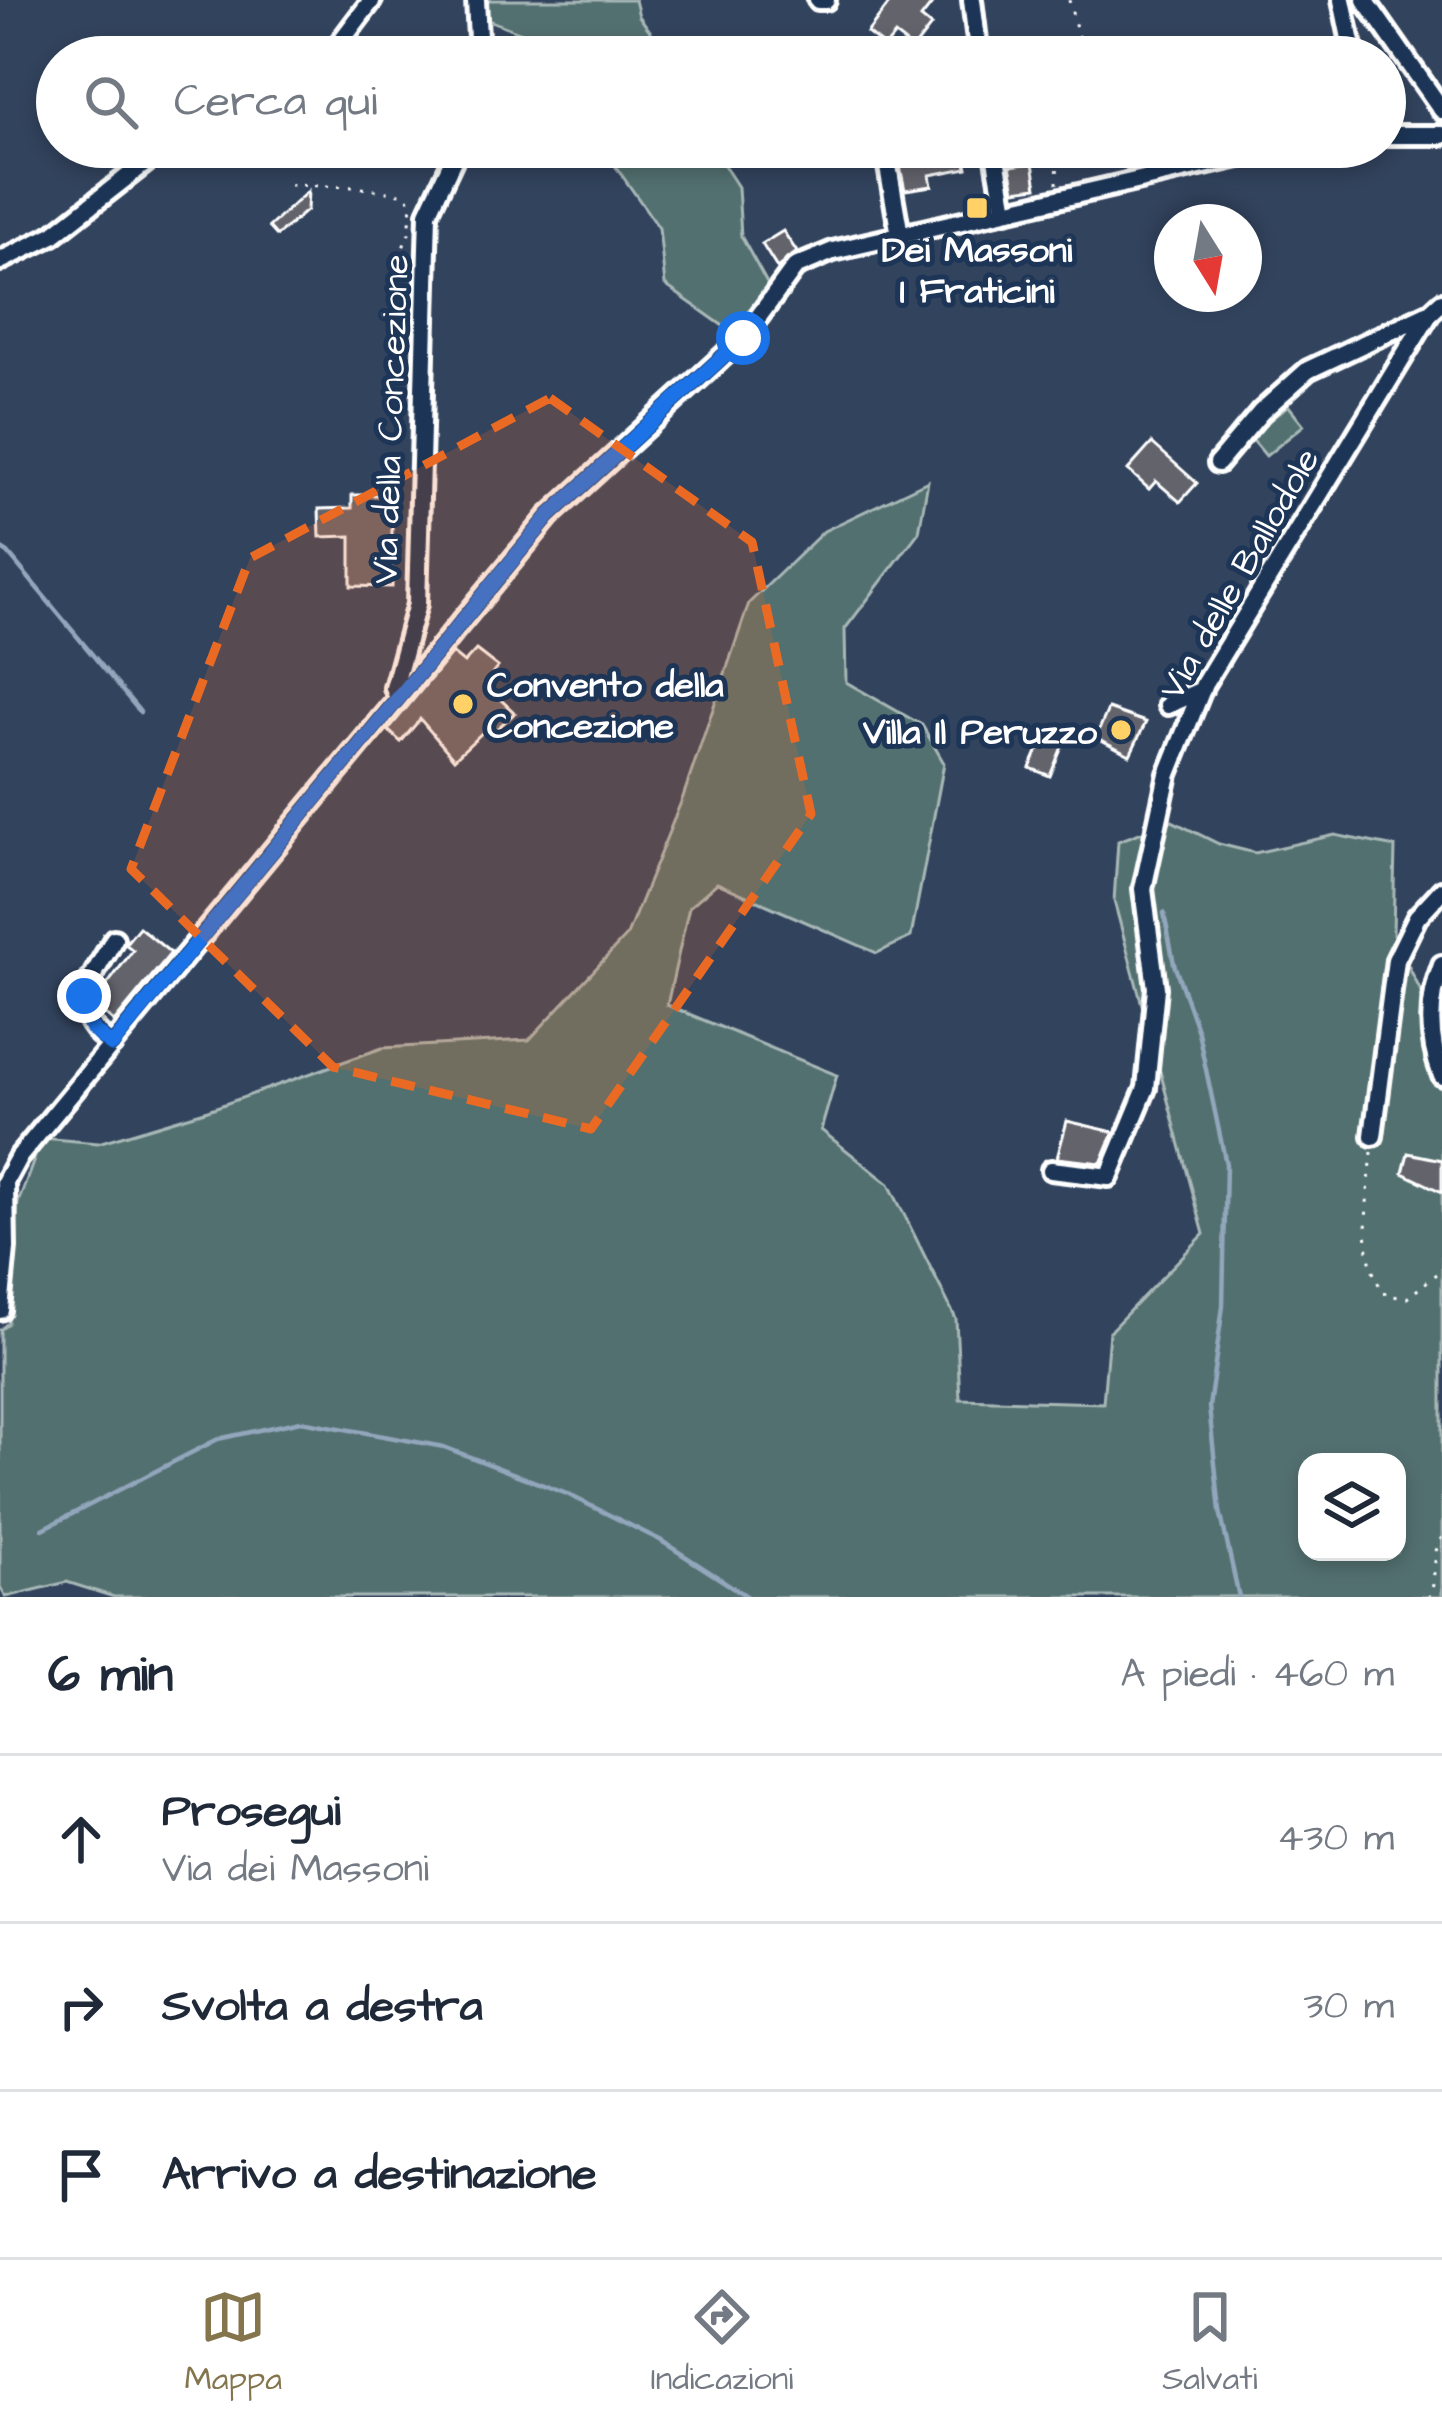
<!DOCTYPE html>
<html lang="it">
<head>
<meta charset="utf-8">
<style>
	:root { --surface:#fff; --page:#f2f2f3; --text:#1f2937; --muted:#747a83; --line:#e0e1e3; --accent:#84754c }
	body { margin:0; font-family:"Architects Daughter",sans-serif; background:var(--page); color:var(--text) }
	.controls { position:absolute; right:36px; bottom:36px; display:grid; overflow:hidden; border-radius:24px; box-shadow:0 6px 18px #0003 }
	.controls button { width:108px; height:108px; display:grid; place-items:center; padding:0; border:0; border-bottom:3px solid var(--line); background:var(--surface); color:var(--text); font:60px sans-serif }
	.compass { position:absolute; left:1154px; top:204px; width:108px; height:108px; border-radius:50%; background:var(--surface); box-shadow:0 6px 18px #0003; rotate:169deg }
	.stop { position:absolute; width:36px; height:36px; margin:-27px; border:9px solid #1a73e8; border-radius:50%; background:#fff }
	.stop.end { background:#1a73e8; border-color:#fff; box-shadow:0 3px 12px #0008 }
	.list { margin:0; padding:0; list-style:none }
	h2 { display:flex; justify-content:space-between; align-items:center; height:156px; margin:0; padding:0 48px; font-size:51px }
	h2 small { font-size:39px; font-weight:400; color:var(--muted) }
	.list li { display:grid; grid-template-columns:78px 1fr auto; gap:36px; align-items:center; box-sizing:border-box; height:168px; padding:0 48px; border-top:3px solid var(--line) }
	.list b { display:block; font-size:45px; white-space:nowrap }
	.list p { margin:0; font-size:39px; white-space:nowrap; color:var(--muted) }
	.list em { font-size:39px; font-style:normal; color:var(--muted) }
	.icon { flex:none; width:66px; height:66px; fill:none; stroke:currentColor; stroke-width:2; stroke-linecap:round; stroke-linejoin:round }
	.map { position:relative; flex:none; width:1442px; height:1597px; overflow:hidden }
	.search { position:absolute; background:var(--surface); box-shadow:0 6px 18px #0003; left:36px; right:36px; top:36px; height:132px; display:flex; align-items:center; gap:30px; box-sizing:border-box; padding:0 42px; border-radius:66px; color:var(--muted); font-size:45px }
	.sheet { height:660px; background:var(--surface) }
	nav { display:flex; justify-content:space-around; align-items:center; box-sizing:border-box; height:168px; border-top:3px solid var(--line); background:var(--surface); font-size:33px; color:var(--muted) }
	nav a { display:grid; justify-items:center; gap:6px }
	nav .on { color:var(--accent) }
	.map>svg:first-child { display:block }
	.green { fill:#52706f; stroke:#a8b8b7; stroke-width:3; fill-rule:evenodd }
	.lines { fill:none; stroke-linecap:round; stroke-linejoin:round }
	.stream { stroke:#92a6bc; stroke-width:4.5 }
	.building { fill:#63636c; stroke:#fff; stroke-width:3 }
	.minor-casing { stroke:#fff; stroke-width:26 }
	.path { stroke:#fff; stroke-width:3; stroke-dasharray:3 9; stroke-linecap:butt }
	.minor { stroke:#1d3557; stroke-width:16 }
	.route { stroke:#1a73e8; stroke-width:15 }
	.marked { fill:#ea6a24; fill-opacity:0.2; stroke:#ea6a24; stroke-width:9; stroke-dasharray:24 15; stroke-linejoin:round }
	.poi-dot { fill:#ffd166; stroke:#1d3557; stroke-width:4.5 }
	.labels { text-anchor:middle; stroke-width:10; stroke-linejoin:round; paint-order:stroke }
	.poi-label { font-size:36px; font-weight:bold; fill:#fff; stroke:#1d3557 }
	.street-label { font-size:36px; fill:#fff; stroke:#1d3557 }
</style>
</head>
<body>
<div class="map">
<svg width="1442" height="1597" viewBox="0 0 1442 1597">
	<rect width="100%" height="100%" fill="#32435d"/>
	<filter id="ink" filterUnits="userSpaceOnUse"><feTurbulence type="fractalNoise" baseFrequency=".00833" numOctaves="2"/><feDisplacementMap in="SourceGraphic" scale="24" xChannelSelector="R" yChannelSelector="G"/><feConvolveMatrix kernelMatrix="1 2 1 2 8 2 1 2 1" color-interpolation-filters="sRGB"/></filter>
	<g filter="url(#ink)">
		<!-- green -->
		<path class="green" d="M 485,0 L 635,0 L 639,16 L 669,57 L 543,57 L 541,40 L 485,19 Z
			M 602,147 L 712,147 L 738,187 L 741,236 L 768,285 L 736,335 L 665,285 L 659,228 Z
			M 1288,405 L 1304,425 L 1266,456 L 1250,437 Z
			M 928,481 L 919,532 L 845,629 L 846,682 L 922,725 L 944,763 L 911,937 L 877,953 L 717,883 L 689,907 L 667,1005 L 837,1075 L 821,1130 L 889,1184 L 956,1319 L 960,1399 L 1103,1403 L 1109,1332 L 1204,1234 L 1114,901 L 1118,841 L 1172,821 L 1219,844 L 1255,853 L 1335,835 L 1395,847 L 1393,934 L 1442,1035 L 1442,1597 L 114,1597 L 67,1582 L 6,1597 L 0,1587 L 0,1330 L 8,1323 L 18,1203 L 42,1138 L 98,1143 L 205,1111 L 382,1048 L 529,1040 L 627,935 L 683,797 L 749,603 L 824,531 ZM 1307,1462 L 1397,1462 L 1397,1552 L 1307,1552 Z"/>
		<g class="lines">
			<!-- stream -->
			<path class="stream" d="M 0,548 L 8,553 L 140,712
				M 1164,913 L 1174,964 L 1198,1032 L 1226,1164 L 1223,1306 L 1209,1407 L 1220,1511 L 1239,1597
				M 43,1529 L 218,1439 L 301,1421 L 444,1447 L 567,1494 L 660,1540 L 748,1597"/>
		</g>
		<!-- building -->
		<path class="building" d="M 892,0 L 935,0 L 921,18 L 931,26 L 913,49 L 895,35 L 885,47 L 867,33 Z
			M 896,147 L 950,147 L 951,154 L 964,152 L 967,168 L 930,175 L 932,186 L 905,190 Z
			M 1033,163 L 1037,187 L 1015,190 L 1010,166 Z
			M 308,191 L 307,210 L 277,236 L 269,227 Z
			M 783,231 L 797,252 L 777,268 L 762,244 Z
			M 1152,443 L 1197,483 L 1180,502 L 1156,481 L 1149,489 L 1128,470 Z
			M 352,495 L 392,495 L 392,587 L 351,586 L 351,536 L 320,537 L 319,509 L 352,508 Z
			M 476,650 L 498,667 L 484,684 L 515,713 L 491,734 L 486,729 L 454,759 L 420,719 L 401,742 L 388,730 L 452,653 L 464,663 Z
			M 1108,709 L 1146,722 L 1130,755 L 1096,737 Z
			M 1045,734 L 1064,742 L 1050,776 L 1030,768 Z
			M 139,927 L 171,953 L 114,1022 L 98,1009 L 98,997 L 133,950 L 125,944 Z
			M 1067,1121 L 1114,1132 L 1101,1163 L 1057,1158 Z
			M 1408,1153 L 1442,1160 L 1442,1192 L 1403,1173 Z"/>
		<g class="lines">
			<!-- minor casing -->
			<g class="minor-casing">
				<path id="minor" d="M 476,0 L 479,57
					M 818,0 L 826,0
					M 972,0 L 979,57
					M 1342,0 L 1354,57
					M 1365,0 L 1442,110
					M 1323,55 L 1339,57
					M 329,57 L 372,0
					M 1385,135 L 1442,135
					M 994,147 L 1005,210
					M 886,155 L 900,235
					M 0,261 L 53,235 L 154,156 L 172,147
					M 1218,463 L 1261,412 L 1308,370 L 1429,313
					M 397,695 L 394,688 L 417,604 L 428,213 L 459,147
					M 1168,705 L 1202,690
					M 1442,965 C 1427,1003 1428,1039 1442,1076
					M 112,1045 C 62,1009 91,982 114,939
					M 1373,1136 L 1396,960 L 1417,917 L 1442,890
					M 1051,1170 L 1109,1177 L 1146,1088 L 1156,988 L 1143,889 L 1168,774 L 1204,684 L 1430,313 L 1442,302
					M 0,1310 L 6,1248 L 5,1182 L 18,1158 L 549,516 L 743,338 L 795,267 L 833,251 L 1282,147"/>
			</g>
			<!-- path -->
			<path class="path" d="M 1069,0 L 1079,40 L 1077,57
				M 1057,184 L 1058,147
				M 290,185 L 356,187 L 406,195 L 412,204 L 409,233 L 398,260 L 406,270 L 413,272
				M 1372,1152 C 1368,1198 1356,1258 1386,1295 L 1407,1298 L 1442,1270
				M 1428,1597 L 1432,1594 L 1436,1551 L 1442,1536"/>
			<!-- minor -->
			<use href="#minor" class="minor"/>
		</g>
	</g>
	<g class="lines" filter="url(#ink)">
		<!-- route -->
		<path class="route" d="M 84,996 C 80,1020 93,1032 112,1045 L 549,516 L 743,338"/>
	</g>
	<!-- marked area -->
	<path class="marked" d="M 550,398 L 752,542 L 811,814 L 591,1129 L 333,1067 L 131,869 L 250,558 Z"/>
	<!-- markers -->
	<g class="poi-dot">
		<rect x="965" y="196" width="24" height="24" rx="6"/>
		<circle cx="463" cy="704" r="12"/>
		<circle cx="1121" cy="730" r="12"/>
	</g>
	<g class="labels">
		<!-- poi labels -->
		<g class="poi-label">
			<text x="977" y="261">Dei Massoni<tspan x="977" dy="41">I Fraticini</tspan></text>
			<text x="487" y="696" text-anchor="start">Convento della<tspan x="487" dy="41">Concezione</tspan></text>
			<text x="1097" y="743" text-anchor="end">Villa Il Peruzzo</text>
		</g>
		<!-- street labels -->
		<g class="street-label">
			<text transform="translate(389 419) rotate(-88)" y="13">Via della Concezione</text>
			<text transform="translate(1238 573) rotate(-60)" y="13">Via delle Ballodole</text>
		</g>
	</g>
</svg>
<div class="controls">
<button><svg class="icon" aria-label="layers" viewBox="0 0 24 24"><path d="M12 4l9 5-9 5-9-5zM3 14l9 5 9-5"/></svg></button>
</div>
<svg class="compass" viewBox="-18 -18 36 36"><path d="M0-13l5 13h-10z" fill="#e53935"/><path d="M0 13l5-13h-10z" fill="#747a83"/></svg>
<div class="stop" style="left:743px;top:338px"></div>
<div class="stop end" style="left:84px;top:996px"></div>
<div class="search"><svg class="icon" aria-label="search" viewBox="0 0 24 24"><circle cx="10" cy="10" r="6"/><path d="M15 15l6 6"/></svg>Cerca qui</div>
</div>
<section class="sheet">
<h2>6 min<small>A piedi · 460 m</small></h2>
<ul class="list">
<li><svg class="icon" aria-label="ahead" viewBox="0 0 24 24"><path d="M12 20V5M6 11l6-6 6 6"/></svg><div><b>Prosegui</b><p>Via dei Massoni</p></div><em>430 m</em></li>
<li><svg class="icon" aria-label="right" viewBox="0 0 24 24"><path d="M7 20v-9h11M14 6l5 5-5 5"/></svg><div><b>Svolta a destra</b></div><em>30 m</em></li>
<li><svg class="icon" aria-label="arrive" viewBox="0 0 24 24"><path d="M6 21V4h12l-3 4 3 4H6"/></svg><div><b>Arrivo a destinazione</b></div></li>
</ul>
</section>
<nav>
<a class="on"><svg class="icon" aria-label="map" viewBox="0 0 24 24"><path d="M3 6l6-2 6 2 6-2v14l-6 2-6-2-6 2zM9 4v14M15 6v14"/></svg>Mappa</a>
<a><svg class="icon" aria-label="directions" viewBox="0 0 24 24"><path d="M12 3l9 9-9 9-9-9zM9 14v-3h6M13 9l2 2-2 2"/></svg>Indicazioni</a>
<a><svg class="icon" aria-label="saved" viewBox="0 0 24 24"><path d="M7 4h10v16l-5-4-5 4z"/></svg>Salvati</a>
</nav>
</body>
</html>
